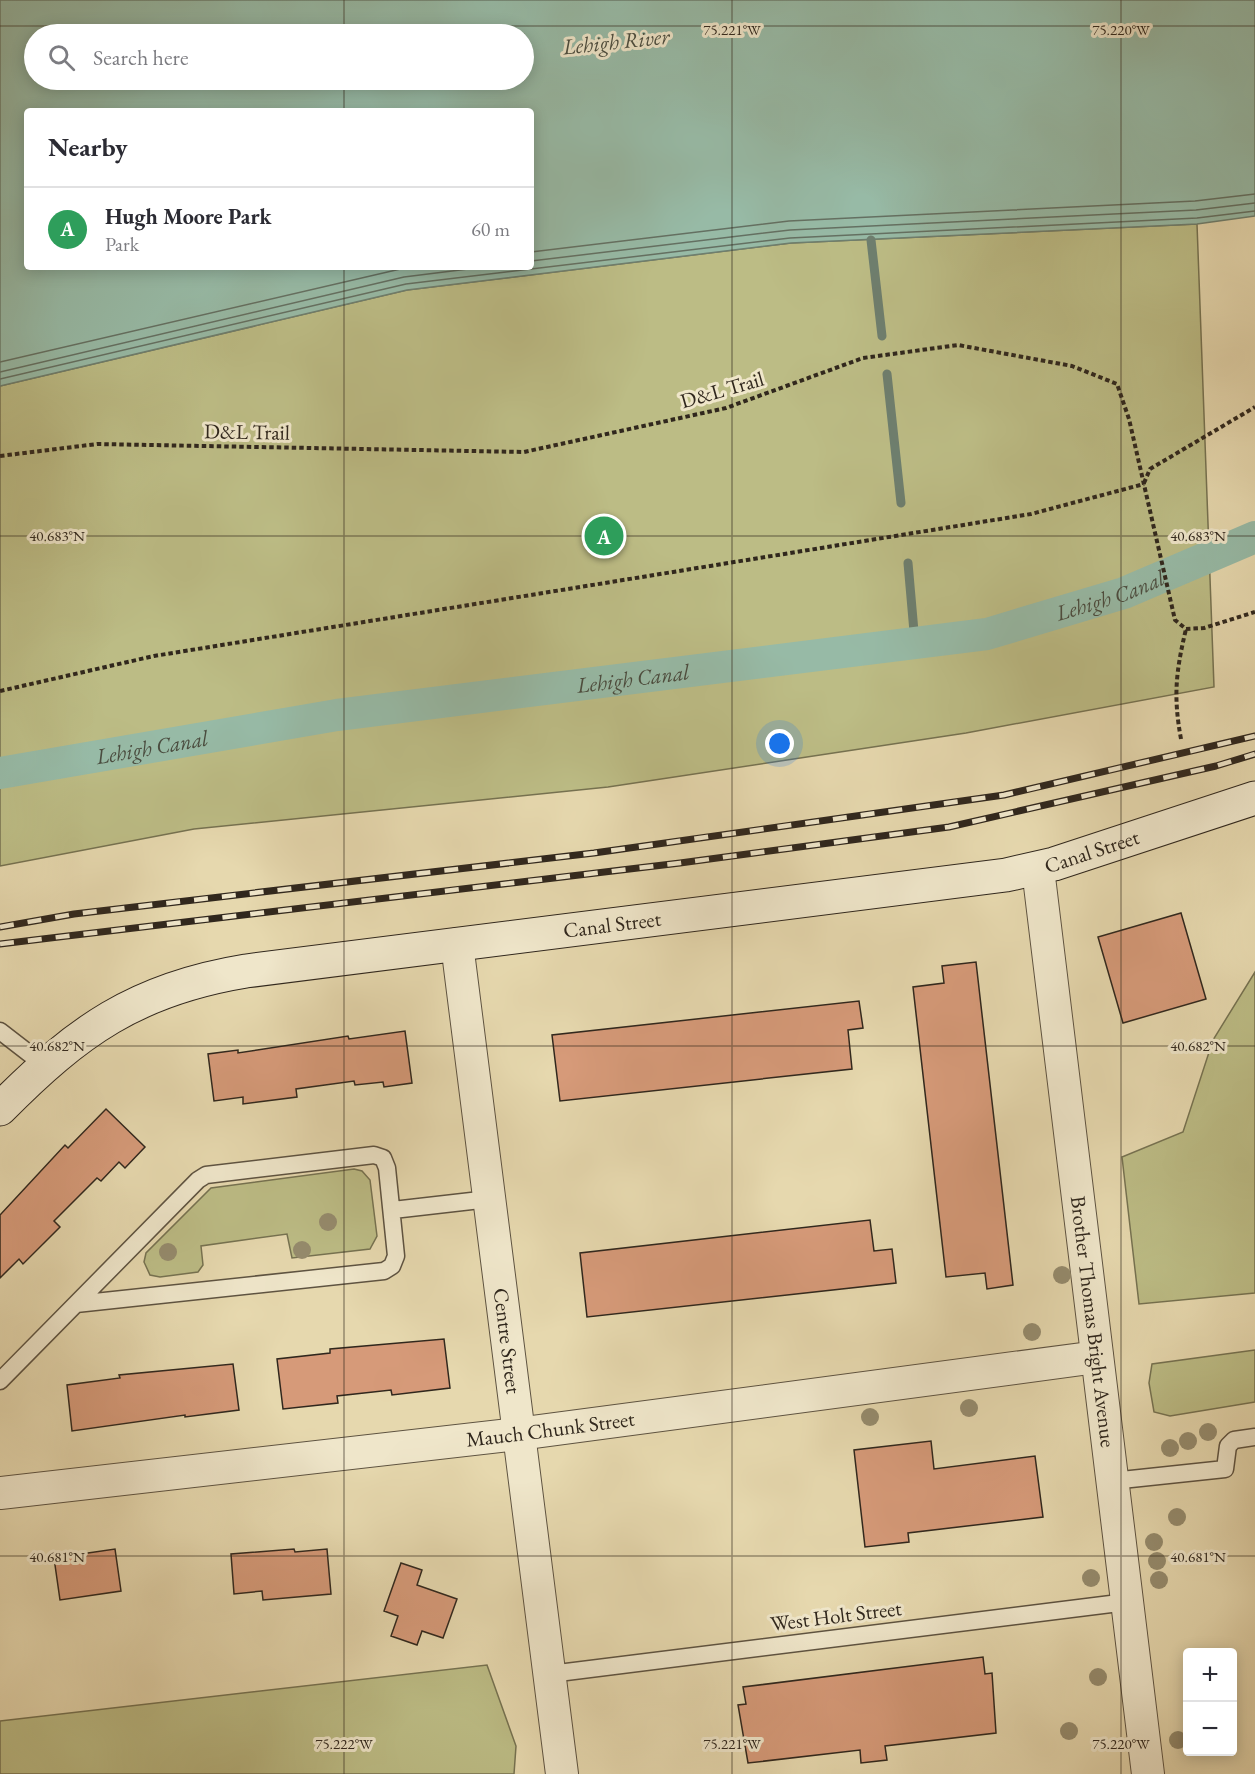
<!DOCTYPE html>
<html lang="en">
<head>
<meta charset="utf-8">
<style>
	:root { --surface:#fff; --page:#f7f7f7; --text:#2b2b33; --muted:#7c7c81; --line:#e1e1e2; --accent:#1a73e8 }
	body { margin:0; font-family:"EB Garamond",serif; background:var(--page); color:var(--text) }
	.controls { position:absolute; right:18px; bottom:18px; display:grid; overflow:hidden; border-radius:6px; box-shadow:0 3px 15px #0003 }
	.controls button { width:54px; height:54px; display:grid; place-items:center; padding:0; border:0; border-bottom:2px solid var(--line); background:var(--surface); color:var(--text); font:30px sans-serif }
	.you { position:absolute; left:780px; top:744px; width:21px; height:21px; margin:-15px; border:4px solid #fff; border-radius:50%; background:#1a73e8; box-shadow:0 0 0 9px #1a73e833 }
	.badge { display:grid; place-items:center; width:39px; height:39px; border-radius:50%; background:var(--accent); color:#fff; font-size:20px; font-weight:700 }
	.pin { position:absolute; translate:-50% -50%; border:3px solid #fff; box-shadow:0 2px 6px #0006 }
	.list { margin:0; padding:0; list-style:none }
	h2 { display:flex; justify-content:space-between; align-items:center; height:78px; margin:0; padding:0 24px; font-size:26px }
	h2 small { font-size:20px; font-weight:400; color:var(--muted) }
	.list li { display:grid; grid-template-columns:39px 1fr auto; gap:18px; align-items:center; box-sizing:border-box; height:84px; padding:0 24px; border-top:2px solid var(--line) }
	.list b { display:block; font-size:22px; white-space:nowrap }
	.list p { margin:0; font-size:20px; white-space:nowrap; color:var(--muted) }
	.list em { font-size:20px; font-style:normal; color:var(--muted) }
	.icon { flex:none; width:33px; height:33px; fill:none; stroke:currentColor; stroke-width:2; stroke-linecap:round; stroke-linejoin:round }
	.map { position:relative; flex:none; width:1255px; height:1774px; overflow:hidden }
	.search { position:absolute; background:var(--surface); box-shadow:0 3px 15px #0003; left:24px; top:24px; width:510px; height:66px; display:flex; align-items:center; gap:15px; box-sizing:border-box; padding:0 21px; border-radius:33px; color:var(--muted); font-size:22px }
	.panel { position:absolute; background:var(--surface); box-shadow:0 3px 15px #0003; left:24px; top:108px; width:510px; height:162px; border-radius:6px }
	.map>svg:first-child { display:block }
	.green { fill:#bcbc85; stroke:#767251; stroke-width:1.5 }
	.water { fill:#97baa6; stroke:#6e7f6f; stroke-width:1.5; fill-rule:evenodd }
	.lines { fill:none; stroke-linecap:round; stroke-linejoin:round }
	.shore { stroke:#647062; stroke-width:1.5 }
	.stream { stroke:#6e7f6f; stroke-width:9 }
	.canal { stroke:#97baa6; stroke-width:32 }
	.building { fill:#d69a79; stroke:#30271d; stroke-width:1.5 }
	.lane-casing { stroke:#5e5341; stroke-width:19 }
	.street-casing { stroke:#5e5341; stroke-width:34 }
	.secondary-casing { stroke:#30271d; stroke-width:35 }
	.path { stroke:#30271d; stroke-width:4; stroke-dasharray:4.5 3; stroke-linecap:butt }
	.lane { stroke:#efe6ca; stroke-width:16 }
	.street { stroke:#efe6ca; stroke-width:32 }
	.secondary { stroke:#efe6ca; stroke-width:33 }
	.rail-casing { stroke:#30271d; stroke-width:7 }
	.rail { stroke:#efe6ca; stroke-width:4.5; stroke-dasharray:14; stroke-linecap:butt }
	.tree { fill:#958b6d }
	.ticks { fill:none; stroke:#30271d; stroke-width:1.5; stroke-opacity:0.45 }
	.labels { text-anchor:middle; stroke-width:6; stroke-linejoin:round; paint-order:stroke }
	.street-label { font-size:21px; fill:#30271d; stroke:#efe6ca }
	.water-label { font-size:22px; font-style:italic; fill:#4a4c3f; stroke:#efe6ca }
	.ticks-label { font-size:15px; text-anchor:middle; fill:#30271d; stroke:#efe6ca; stroke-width:6; stroke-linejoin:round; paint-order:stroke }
</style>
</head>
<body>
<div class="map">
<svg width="1255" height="1774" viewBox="0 0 1255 1774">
	<rect width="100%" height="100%" fill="#e6d8ae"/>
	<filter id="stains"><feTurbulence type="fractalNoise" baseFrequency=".00333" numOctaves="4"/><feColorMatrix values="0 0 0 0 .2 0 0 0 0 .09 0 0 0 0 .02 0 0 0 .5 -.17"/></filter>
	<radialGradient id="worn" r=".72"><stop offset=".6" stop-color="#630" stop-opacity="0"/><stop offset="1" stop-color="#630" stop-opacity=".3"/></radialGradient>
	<!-- green -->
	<path class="green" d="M 1197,224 L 1214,687 L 966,733 L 608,787 L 194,829 L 0,866 L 0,386 L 407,290 L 791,243 Z
		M 1255,972 L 1255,1293 L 1139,1304 L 1122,1157 L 1183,1132 L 1213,1040 Z
		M 354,1169 L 362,1171 L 370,1180 L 377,1236 L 370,1249 L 292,1258 L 287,1234 L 201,1246 L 203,1265 L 198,1272 L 160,1277 L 150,1275 L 144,1262 L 146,1253 L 211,1188 Z
		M 1255,1350 L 1255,1402 L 1170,1416 L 1154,1412 L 1149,1383 L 1152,1364 Z
		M 487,1665 L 516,1746 L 514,1774 L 0,1774 L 0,1721 Z"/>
	<!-- water -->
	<path class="water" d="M 0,0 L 1255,0 L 1255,216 L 1197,224 L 791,243 L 407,290 L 0,386 ZM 34,34 L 524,34 L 524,80 L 34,80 ZM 27,111 L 531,111 L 531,267 L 27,267 Z"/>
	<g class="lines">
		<!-- shore -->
		<path class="shore" d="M 531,252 L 789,221 L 1195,201 L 1255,194
			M 531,261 L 790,230 L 1196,210 L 1255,203
			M 0,362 L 409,267
			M 0,372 L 404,277 L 484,267
			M 0,379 L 406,284 L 790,238 L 1197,218 L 1255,211"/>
		<!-- stream -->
		<path class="stream" d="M 871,240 L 882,336
			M 887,374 L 901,503
			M 908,563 L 915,643"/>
		<!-- canal -->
		<path class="canal" id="s1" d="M 0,773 L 337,715 L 987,634 L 1124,593 L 1255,537"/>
	</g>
	<!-- building -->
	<path class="building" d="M 1181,913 L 1206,999 L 1123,1023 L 1098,937 Z
		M 976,962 L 1013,1285 L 987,1289 L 985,1273 L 946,1277 L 913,987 L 944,983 L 942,966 Z
		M 859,1001 L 863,1028 L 848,1030 L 852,1069 L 560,1101 L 552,1035 Z
		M 405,1031 L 412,1083 L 384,1087 L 383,1082 L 355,1085 L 354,1081 L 296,1089 L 297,1097 L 243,1104 L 243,1097 L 214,1101 L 208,1054 L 238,1050 L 238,1053 L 348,1036 L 349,1039 Z
		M 106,1109 L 145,1147 L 125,1168 L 119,1162 L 101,1181 L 97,1178 L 54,1221 L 60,1227 L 23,1264 L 19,1259 L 0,1278 L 0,1215 L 65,1145 L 68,1148 Z
		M 870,1220 L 874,1251 L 892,1249 L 896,1283 L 587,1317 L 580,1253 Z
		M 444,1339 L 450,1388 L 392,1395 L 391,1390 L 337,1396 L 338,1403 L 283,1409 L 277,1359 L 330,1353 L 330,1349 Z
		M 233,1364 L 239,1410 L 185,1417 L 185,1415 L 72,1431 L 67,1385 L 120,1378 L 119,1375 Z
		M 931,1441 L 934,1469 L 1035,1456 L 1043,1517 L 908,1533 L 909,1542 L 865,1547 L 854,1450 Z
		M 115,1549 L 121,1591 L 60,1600 L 54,1558 Z
		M 294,1549 L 295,1552 L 327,1549 L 331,1594 L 263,1600 L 262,1591 L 234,1594 L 231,1554 Z
		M 401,1563 L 422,1570 L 417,1585 L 457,1599 L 443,1638 L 422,1631 L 417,1645 L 391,1636 L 398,1616 L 384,1611 Z
		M 983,1657 L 985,1674 L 992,1673 L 996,1733 L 885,1746 L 887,1760 L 861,1763 L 860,1750 L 748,1763 L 738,1705 L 746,1704 L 743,1687 Z"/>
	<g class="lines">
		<!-- lane casing -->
		<g class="lane-casing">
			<path id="lane" d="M 0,1031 L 44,1065
				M 393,1210 L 489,1199
				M 0,1381 L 198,1180 L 206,1175 L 374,1155 L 383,1158 L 387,1168 L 396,1256 L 392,1266 L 384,1271 L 76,1304
				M 1112,1481 L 1225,1469 L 1228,1446 L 1234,1440 L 1255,1437
				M 550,1674 L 1127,1602"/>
		</g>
		<!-- street casing -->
		<g class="street-casing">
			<g id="street">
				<path id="s2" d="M 1038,869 L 1148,1774"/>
				<path id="s3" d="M 457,944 L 562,1774"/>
				<path id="s4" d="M 0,1493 L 518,1434 L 1097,1357"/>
			</g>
		</g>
		<!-- secondary casing -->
		<g class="secondary-casing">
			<g id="secondary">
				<path id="s5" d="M 0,1109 C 77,1031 136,989 246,971 L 1006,875 L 1054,864 L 1255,798"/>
			</g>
		</g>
		<!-- path -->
		<path class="path" d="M 0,456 L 97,444 L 524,452 L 726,408 L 863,358 L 958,345 L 1072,366 L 1117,384 L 1129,419 L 1175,620 L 1186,629 L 1204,628 L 1255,612
			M 1144,483 L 1150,469 L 1255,407
			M 0,691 L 154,656 L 1031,514 L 1144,484
			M 1181,739 C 1173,696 1176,671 1186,629"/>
		<!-- lane -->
		<use href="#lane" class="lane"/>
		<!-- street -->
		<use href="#street" class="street"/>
		<!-- secondary -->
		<use href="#secondary" class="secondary"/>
		<!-- rail casing -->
		<g class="rail-casing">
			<path id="rail" d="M 0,927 L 74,914 L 594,853 L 1004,795 L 1255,736
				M 0,944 L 680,863 L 949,827 L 1216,766 L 1255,754"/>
		</g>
		<!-- rail -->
		<use href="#rail" class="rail"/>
	</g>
	<!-- trees -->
	<g class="tree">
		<circle cx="328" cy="1222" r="9"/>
		<circle cx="302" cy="1250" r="9"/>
		<circle cx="168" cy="1252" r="9"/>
		<circle cx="1062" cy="1275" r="9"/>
		<circle cx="1032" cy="1332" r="9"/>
		<circle cx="969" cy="1408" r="9"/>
		<circle cx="870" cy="1417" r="9"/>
		<circle cx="1208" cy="1432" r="9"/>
		<circle cx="1188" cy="1441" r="9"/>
		<circle cx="1170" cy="1448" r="9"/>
		<circle cx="1177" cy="1517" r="9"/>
		<circle cx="1154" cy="1542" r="9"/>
		<circle cx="1157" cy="1561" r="9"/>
		<circle cx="1091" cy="1578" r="9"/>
		<circle cx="1159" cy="1580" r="9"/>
		<circle cx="1098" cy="1677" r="9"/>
		<circle cx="1069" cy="1731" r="9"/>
		<circle cx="1178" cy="1740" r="9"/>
	</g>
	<!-- ticks -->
	<path class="ticks" d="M 344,0 L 344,34M 732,0 L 732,1774M 1121,0 L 1121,1774M 0,26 L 1255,26M 344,80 L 344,111M 344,267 L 344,1774M 0,536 L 1255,536M 0,1046 L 1255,1046M 0,1556 L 1255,1556"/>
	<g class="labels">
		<!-- street labels -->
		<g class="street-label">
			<text transform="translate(722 390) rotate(-16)" y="7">D&amp;L Trail</text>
			<text transform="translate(247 432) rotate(1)" y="7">D&amp;L Trail</text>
			<text dy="7" stroke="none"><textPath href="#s5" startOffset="1143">Canal Street</textPath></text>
			<text dy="7" stroke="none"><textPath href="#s5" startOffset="657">Canal Street</textPath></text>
			<text dy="7" stroke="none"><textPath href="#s2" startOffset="456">Brother Thomas Bright Avenue</textPath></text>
			<text dy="7" stroke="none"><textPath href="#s3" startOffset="400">Centre Street</textPath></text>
			<text dy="7" stroke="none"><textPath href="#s4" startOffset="554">Mauch Chunk Street</textPath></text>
			<text transform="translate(836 1616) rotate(-7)" y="7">West Holt Street</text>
		</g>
		<!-- water labels -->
		<g class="water-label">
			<text transform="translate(616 41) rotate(-6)" y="8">Lehigh River</text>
			<text dy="8" stroke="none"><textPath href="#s1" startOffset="1126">Lehigh Canal</textPath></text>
			<text dy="8" stroke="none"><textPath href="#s1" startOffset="640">Lehigh Canal</textPath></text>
			<text dy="8" stroke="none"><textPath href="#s1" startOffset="154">Lehigh Canal</textPath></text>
		</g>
	</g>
	<g class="ticks-label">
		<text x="732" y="35">75.221°W</text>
		<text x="1121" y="35">75.220°W</text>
		<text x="57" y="541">40.683°N</text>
		<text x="1198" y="541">40.683°N</text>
		<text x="57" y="1051">40.682°N</text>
		<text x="1198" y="1051">40.682°N</text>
		<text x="57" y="1562">40.681°N</text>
		<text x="1198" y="1562">40.681°N</text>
		<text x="344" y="1749">75.222°W</text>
		<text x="732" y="1749">75.221°W</text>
		<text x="1121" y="1749">75.220°W</text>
	</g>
	<rect width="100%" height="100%" filter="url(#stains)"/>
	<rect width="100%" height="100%" fill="url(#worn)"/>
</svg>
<div class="controls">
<button>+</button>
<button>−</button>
</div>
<div class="you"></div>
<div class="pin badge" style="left:604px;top:536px;background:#2e9e5b">A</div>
<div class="search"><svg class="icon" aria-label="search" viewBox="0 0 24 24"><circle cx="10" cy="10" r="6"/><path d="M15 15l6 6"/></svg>Search here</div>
<section class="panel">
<h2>Nearby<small></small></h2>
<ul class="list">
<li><span class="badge" style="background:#2e9e5b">A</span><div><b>Hugh Moore Park</b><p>Park</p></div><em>60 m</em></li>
</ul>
</section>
</div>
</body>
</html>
